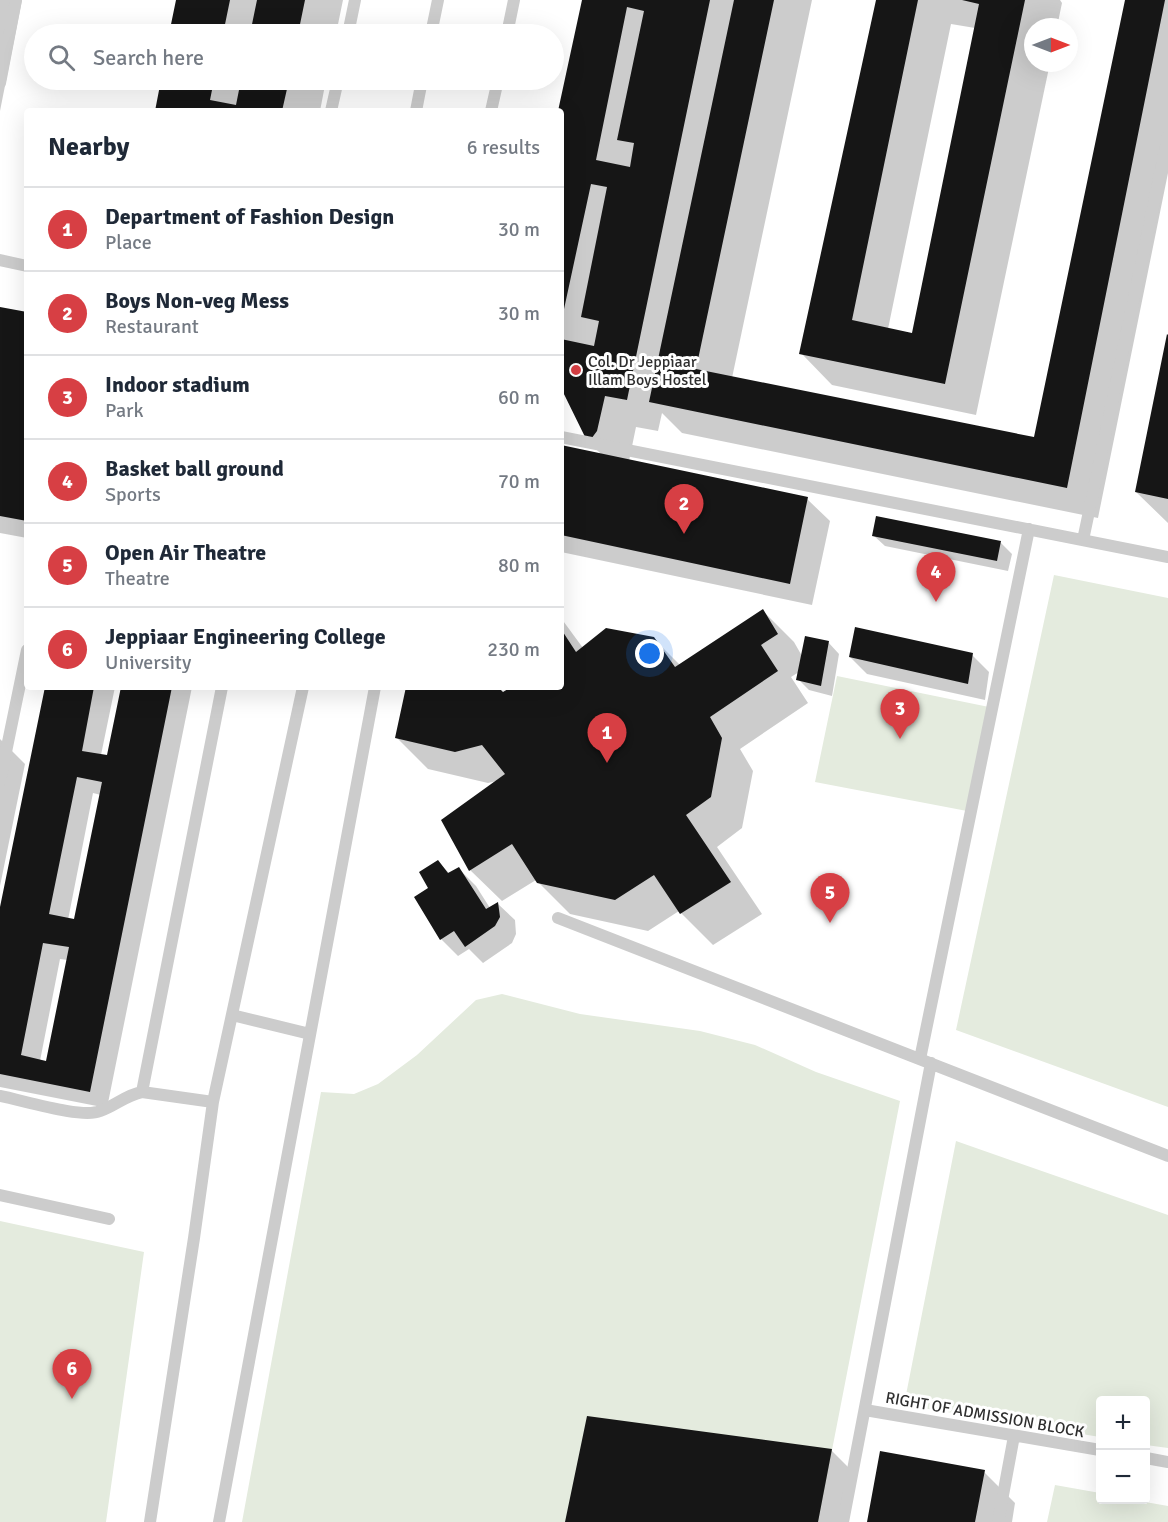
<!DOCTYPE html>
<html lang="en">
<head>
<meta charset="utf-8">
<style>
	:root { --surface:#fff; --page:#f6f6f7; --text:#1f2937; --muted:#747a83; --line:#e0e1e3; --accent:#d73f44 }
	body { margin:0; font-family:Signika,sans-serif; background:var(--page); color:var(--text) }
	.controls { position:absolute; right:18px; bottom:18px; display:grid; overflow:hidden; border-radius:6px; box-shadow:0 6px 24px #0002 }
	.controls button { width:54px; height:54px; display:grid; place-items:center; padding:0; border:0; border-bottom:2px solid var(--line); background:var(--surface); color:var(--text); font:30px sans-serif }
	.compass { position:absolute; left:1024px; top:18px; width:54px; height:54px; border-radius:50%; background:var(--surface); box-shadow:0 6px 24px #0002; rotate:90deg }
	.you { position:absolute; left:650px; top:654px; width:21px; height:21px; margin:-15px; border:4px solid #fff; border-radius:50%; background:#1a73e8; box-shadow:0 0 0 9px #1a73e833 }
	.badge { display:grid; place-items:center; width:39px; height:39px; border-radius:50%; background:var(--accent); color:#fff; font-size:20px; font-weight:700 }
	.pin { position:absolute; translate:-50% -50px; filter:drop-shadow(0 2px 3px #0008) }
	.pin::after { content:''; position:absolute; top:32px; width:21px; height:18px; background:inherit; clip-path:polygon(0 0,100% 0,50% 100%) }
	.list { margin:0; padding:0; list-style:none }
	h2 { display:flex; justify-content:space-between; align-items:center; height:78px; margin:0; padding:0 24px; font-size:26px }
	h2 small { font-size:20px; font-weight:400; color:var(--muted) }
	.list li { display:grid; grid-template-columns:39px 1fr auto; gap:18px; align-items:center; box-sizing:border-box; height:84px; padding:0 24px; border-top:2px solid var(--line) }
	.list b { display:block; font-size:22px; white-space:nowrap }
	.list p { margin:0; font-size:20px; white-space:nowrap; color:var(--muted) }
	.list em { font-size:20px; font-style:normal; color:var(--muted) }
	.icon { flex:none; width:33px; height:33px; fill:none; stroke:currentColor; stroke-width:2; stroke-linecap:round; stroke-linejoin:round }
	.map { position:relative; flex:none; width:1168px; height:1522px; overflow:hidden }
	.search { position:absolute; background:var(--surface); box-shadow:0 6px 24px #0002; left:24px; top:24px; width:540px; height:66px; display:flex; align-items:center; gap:15px; box-sizing:border-box; padding:0 21px; border-radius:33px; color:var(--muted); font-size:22px }
	.panel { position:absolute; background:var(--surface); box-shadow:0 6px 24px #0002; left:24px; top:108px; width:540px; height:582px; border-radius:6px }
	.map>svg:first-child { display:block }
	.green { fill:#e4ebde }
	.shadow { fill:#0003; fill-rule:evenodd }
	.building { fill:#161616; fill-rule:evenodd }
	.lines { fill:none; stroke-linecap:round; stroke-linejoin:round }
	.lane { stroke:#ccc; stroke-width:12 }
	.poi-dot { fill:#d73f44; stroke:#fff; stroke-width:2 }
	.labels { text-anchor:middle; stroke-width:6; stroke-linejoin:round; paint-order:stroke }
	.poi-label { font-size:16px; fill:#2f2f2f; stroke:#fff; text-anchor:start }
	.street-label { font-size:16px; fill:#2f2f2f; stroke:#fff }
</style>
</head>
<body>
<div class="map">
<svg width="1168" height="1522" viewBox="0 0 1168 1522">
	<rect width="100%" height="100%" fill="#fff"/>
	<!-- green -->
	<path class="green" d="M 1054,575 L 1168,598 L 1168,1107 L 956,1030 Z
		M 837,676 L 989,707 L 967,811 L 815,782 Z
		M 502,994 L 580,1014 L 700,1031 L 755,1045 L 816,1072 L 900,1101 L 818,1522 L 242,1522 L 321,1092 L 354,1094 L 378,1084 L 417,1055 L 476,1000 Z
		M 956,1141 L 1168,1215 L 1168,1448 L 1146,1445 L 1146,1400 L 1100,1400 L 1100,1437 L 904,1405 Z
		M 0,1221 L 144,1252 L 106,1522 L 0,1522 Z
		M 1055,1485 L 1100,1493 L 1100,1500 L 1134,1500 L 1168,1506 L 1168,1522 L 1047,1522 Z"/>
	<!-- shadow -->
	<path class="shadow" d="M 0,0 L 22,0 L 0,111 Z
		M 178,0 L 343,0 L 336,34 L 171,34 Z
		M 584,0 L 812,0 L 732,378 L 1036,439 L 1127,0 L 1168,0 L 1168,173 L 1098,518 L 682,433 L 662,413 L 658,431 L 636,427 L 629,461 L 807,499 L 830,521 L 812,605 L 561,552 L 561,447 L 603,456 L 589,442 L 561,385 L 560,111 Z
		M 877,0 L 1060,0 L 1062,3 L 1057,27 L 1033,27 L 1033,63 L 1050,63 L 976,415 L 832,385 L 801,353 ZM 951,24 L 975,28 L 913,334 L 888,329 Z
		M 162,80 L 326,80 L 320,111 L 156,111 Z
		M 0,309 L 27,314 L 27,538 L 0,533 Z
		M 1168,337 L 1168,523 L 1136,492 Z
		M 873,535 L 1001,543 L 1012,554 L 1008,571 L 885,546 Z
		M 763,611 L 794,642 L 802,656 L 828,642 L 839,654 L 832,696 L 809,690 L 798,679 L 799,672 L 791,677 L 808,703 L 740,749 L 753,771 L 742,828 L 717,847 L 762,914 L 713,945 L 679,911 L 648,931 L 570,914 L 536,880 L 502,901 L 470,870 L 497,781 L 488,783 L 428,769 L 397,738 L 408,687 L 496,687 L 503,694 L 514,687 L 561,687 L 561,618 L 583,648 L 653,638 L 680,665 Z
		M 972,655 L 989,672 L 985,700 L 867,674 L 850,657 Z
		M 46,687 L 115,687 L 101,755 L 109,756 L 122,687 L 192,687 L 107,1108 L 0,1087 L 0,915 ZM 93,793 L 101,795 L 76,921 L 68,920 ZM 60,959 L 68,960 L 47,1063 L 40,1061 Z
		M 0,739 L 25,764 L 0,886 Z
		M 438,862 L 450,874 L 459,869 L 476,886 L 490,908 L 498,904 L 515,920 L 516,934 L 512,943 L 483,963 L 469,949 L 458,956 L 441,939 L 430,888 Z
		M 831,1450 L 854,1473 L 844,1522 L 566,1522 Z
		M 984,1472 L 1015,1503 L 1012,1522 L 869,1522 Z"/>
	<!-- building -->
	<path class="building" d="M 176,0 L 230,0 L 223,34 L 169,34 Z
		M 257,0 L 305,0 L 298,34 L 250,34 Z
		M 582,0 L 710,0 L 627,400 L 605,396 L 597,431 L 588,443 L 561,388 L 561,339 L 594,346 L 599,321 L 581,317 L 607,187 L 591,184 L 561,323 L 561,111 L 558,111 ZM 627,7 L 644,11 L 617,140 L 634,143 L 630,167 L 596,160 Z
		M 734,0 L 774,0 L 696,369 L 1034,437 L 1125,0 L 1165,0 L 1067,488 L 649,402 Z
		M 876,0 L 918,0 L 852,320 L 912,333 L 979,4 L 962,0 L 1025,0 L 945,384 L 799,354 Z
		M 161,80 L 214,80 L 210,100 L 236,105 L 241,80 L 289,80 L 282,111 L 155,111 Z
		M 0,307 L 27,312 L 27,521 L 0,516 Z
		M 1167,334 L 1168,335 L 1168,499 L 1135,492 Z
		M 561,445 L 808,497 L 790,584 L 561,535 Z
		M 876,516 L 1001,541 L 997,561 L 872,536 Z
		M 763,609 L 778,634 L 761,645 L 778,671 L 710,717 L 722,738 L 711,797 L 686,815 L 731,882 L 680,914 L 654,875 L 615,900 L 537,883 L 512,844 L 469,871 L 441,820 L 505,774 L 482,745 L 455,752 L 395,738 L 406,687 L 498,687 L 503,692 L 511,687 L 561,687 L 561,629 L 576,652 L 606,628 L 654,637 L 675,667 Z
		M 855,627 L 973,653 L 968,684 L 849,657 Z
		M 805,636 L 829,641 L 821,686 L 796,680 Z
		M 45,687 L 94,687 L 82,751 L 107,755 L 121,687 L 172,687 L 90,1092 L 0,1074 L 0,907 ZM 77,777 L 102,782 L 74,919 L 49,914 ZM 43,943 L 69,947 L 46,1061 L 21,1055 Z
		M 438,860 L 448,873 L 459,867 L 486,909 L 498,902 L 500,917 L 495,926 L 465,947 L 454,931 L 440,940 L 414,897 L 428,888 L 419,872 Z
		M 587,1416 L 832,1449 L 818,1522 L 565,1522 Z
		M 880,1451 L 985,1470 L 975,1522 L 867,1522 Z"/>
	<g class="lines">
		<!-- lane -->
		<path class="lane" d="M 348,34 L 355,0
			M 431,34 L 438,0
			M 507,34 L 514,0
			M 0,83 L 16,0
			M 331,111 L 338,80
			M 416,111 L 422,80
			M 491,111 L 498,80
			M 0,260 L 27,266
			M 561,437 L 1168,557
			M 0,526 L 27,530
			M 1083,540 L 1168,136
			M 0,781 L 27,650
			M 558,918 L 1168,1156
			M 232,1015 L 310,1034
			M 920,1059 L 1029,529
			M 142,1092 L 222,687
			M 0,1096 C 22,1100 82,1119 100,1111 C 115,1106 126,1095 142,1092 L 213,1102
			M 0,1195 L 109,1219
			M 865,1410 L 1100,1450
			M 1146,1458 L 1168,1462
			M 150,1522 L 194,1238 L 213,1102 L 303,687
			M 219,1522 L 375,687
			M 843,1522 L 931,1063
			M 998,1522 L 1014,1436"/>
	</g>
	<!-- markers -->
	<circle class="poi-dot" cx="576" cy="370" r="6"/>
	<g class="labels">
		<!-- poi labels -->
		<g class="poi-label">
			<text x="588" y="367">Col. Dr Jeppiaar<tspan x="588" dy="18">Illam Boys Hostel</tspan></text>
		</g>
		<!-- street labels -->
		<g class="street-label">
			<text transform="translate(985 1414) rotate(10)" y="6">RIGHT OF ADMISSION BLOCK</text>
		</g>
	</g>
</svg>
<div class="controls">
<button>+</button>
<button>−</button>
</div>
<svg class="compass" viewBox="-18 -18 36 36"><path d="M0-13l5 13h-10z" fill="#e53935"/><path d="M0 13l5-13h-10z" fill="#747a83"/></svg>
<div class="you"></div>
<div class="pin badge" style="left:607px;top:763px">1</div>
<div class="pin badge" style="left:684px;top:534px">2</div>
<div class="pin badge" style="left:900px;top:739px">3</div>
<div class="pin badge" style="left:936px;top:602px">4</div>
<div class="pin badge" style="left:830px;top:923px">5</div>
<div class="pin badge" style="left:72px;top:1399px">6</div>
<div class="search"><svg class="icon" aria-label="search" viewBox="0 0 24 24"><circle cx="10" cy="10" r="6"/><path d="M15 15l6 6"/></svg>Search here</div>
<section class="panel">
<h2>Nearby<small>6 results</small></h2>
<ul class="list">
<li><span class="badge">1</span><div><b>Department of Fashion Design</b><p>Place</p></div><em>30 m</em></li>
<li><span class="badge">2</span><div><b>Boys Non-veg Mess</b><p>Restaurant</p></div><em>30 m</em></li>
<li><span class="badge">3</span><div><b>Indoor stadium</b><p>Park</p></div><em>60 m</em></li>
<li><span class="badge">4</span><div><b>Basket ball ground</b><p>Sports</p></div><em>70 m</em></li>
<li><span class="badge">5</span><div><b>Open Air Theatre</b><p>Theatre</p></div><em>80 m</em></li>
<li><span class="badge">6</span><div><b>Jeppiaar Engineering College</b><p>University</p></div><em>230 m</em></li>
</ul>
</section>
</div>
</body>
</html>
